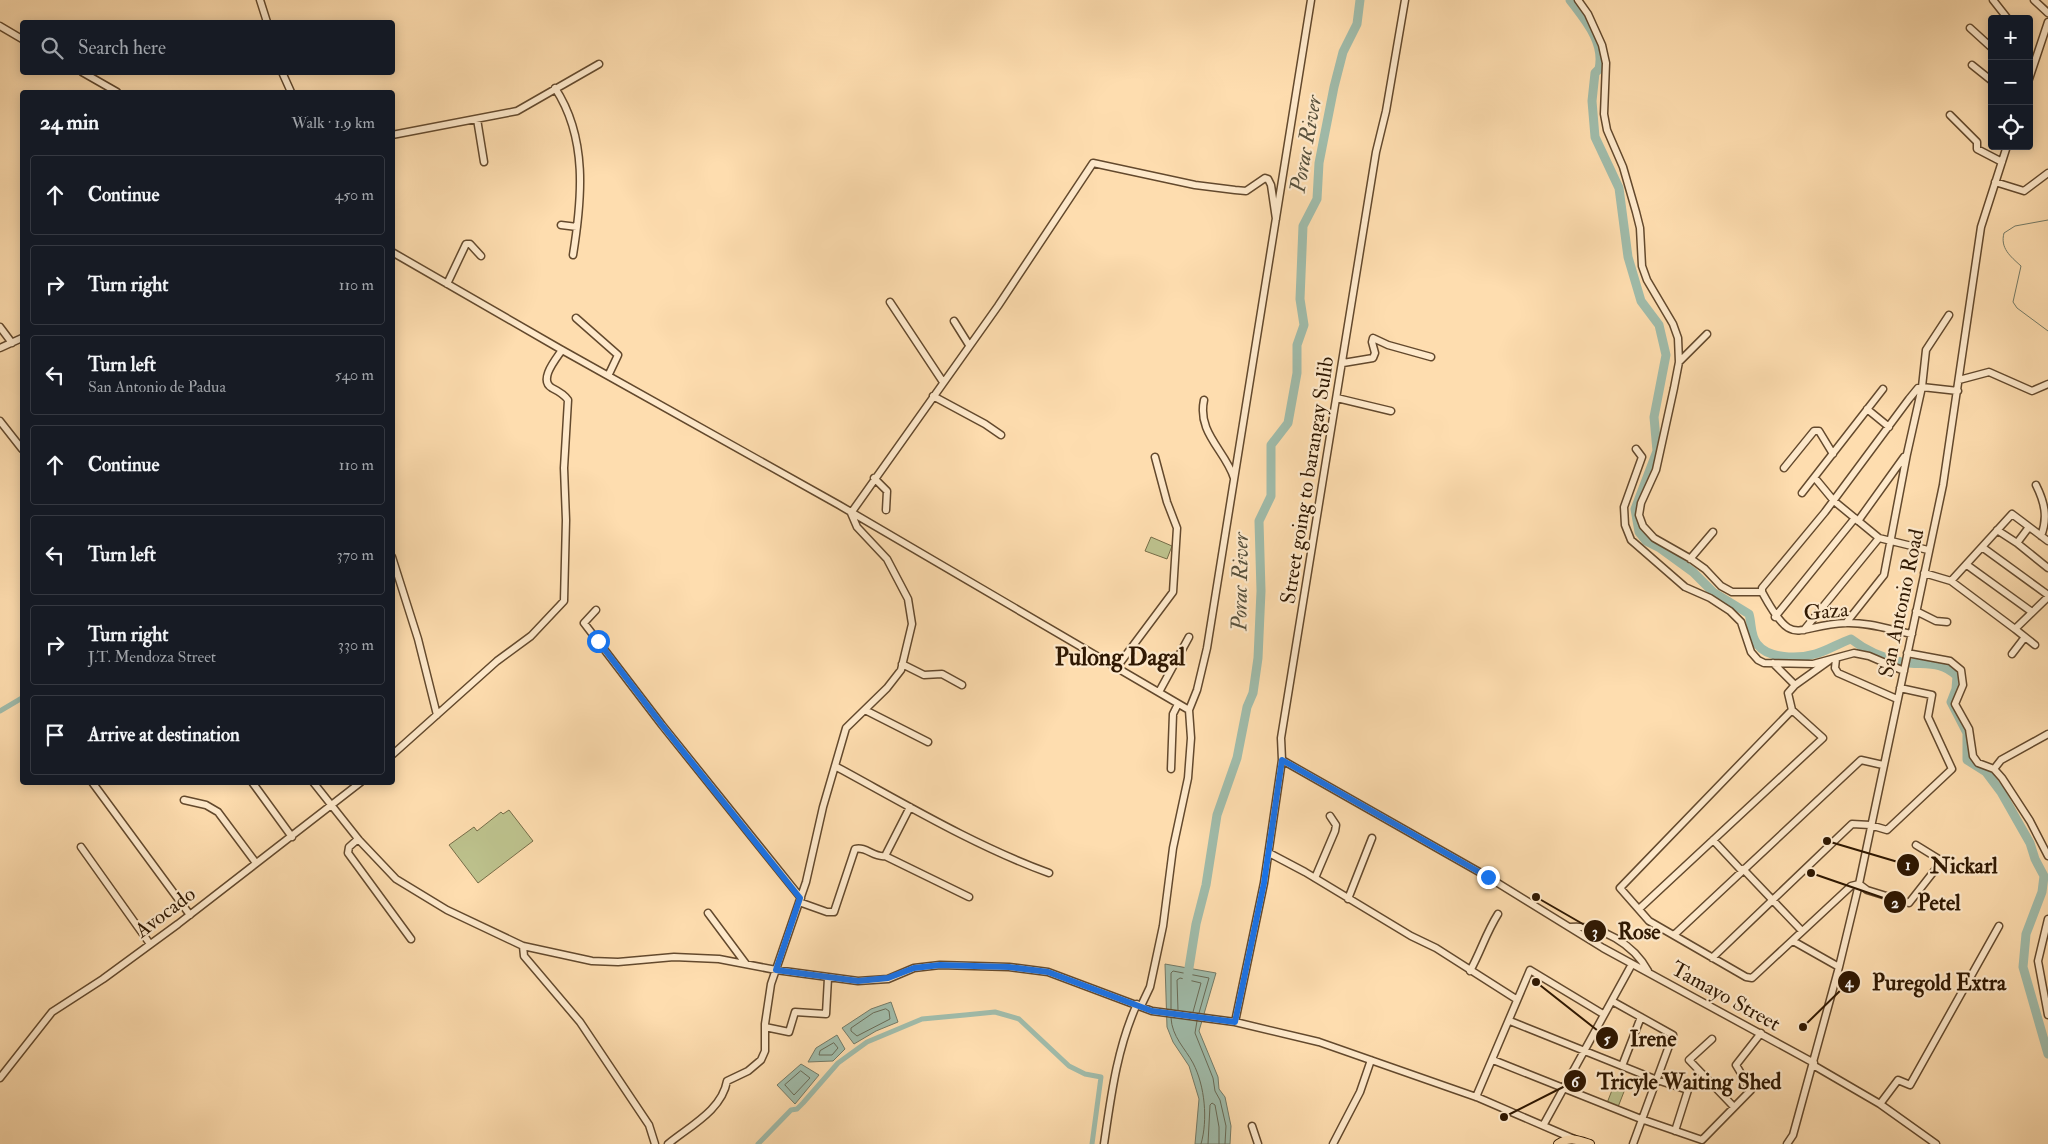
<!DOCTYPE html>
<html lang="en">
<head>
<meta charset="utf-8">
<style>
	:root { --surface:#171b24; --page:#242831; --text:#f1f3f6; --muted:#9ea1a6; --line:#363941 }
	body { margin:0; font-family:"IM FELL Double Pica",serif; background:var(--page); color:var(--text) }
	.controls { position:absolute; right:15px; top:15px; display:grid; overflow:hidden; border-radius:5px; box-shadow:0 2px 12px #0003 }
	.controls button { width:45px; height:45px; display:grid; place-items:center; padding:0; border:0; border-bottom:1px solid var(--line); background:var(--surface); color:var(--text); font:25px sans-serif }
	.stop { position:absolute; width:15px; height:15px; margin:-11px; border:4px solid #1a73e8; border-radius:50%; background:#fff }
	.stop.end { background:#1a73e8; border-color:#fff; box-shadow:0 1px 5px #0008 }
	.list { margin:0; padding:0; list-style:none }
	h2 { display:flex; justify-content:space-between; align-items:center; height:65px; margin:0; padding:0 20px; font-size:21px }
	h2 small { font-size:16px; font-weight:400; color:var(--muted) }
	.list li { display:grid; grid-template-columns:32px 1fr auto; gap:15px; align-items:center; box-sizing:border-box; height:80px; margin:0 10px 10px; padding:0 10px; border:1px solid var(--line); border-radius:5px }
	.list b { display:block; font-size:19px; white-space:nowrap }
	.list p { margin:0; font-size:16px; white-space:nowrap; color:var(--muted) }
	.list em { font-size:16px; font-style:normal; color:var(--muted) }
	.icon { flex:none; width:28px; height:28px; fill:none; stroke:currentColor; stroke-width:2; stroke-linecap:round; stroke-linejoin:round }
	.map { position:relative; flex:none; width:2048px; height:1144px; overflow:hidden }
	.search { position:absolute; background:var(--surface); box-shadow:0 2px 12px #0003; left:20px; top:20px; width:375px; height:55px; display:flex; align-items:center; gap:12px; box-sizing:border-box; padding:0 18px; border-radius:5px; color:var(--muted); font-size:19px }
	.panel { position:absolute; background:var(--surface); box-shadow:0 2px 12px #0003; left:20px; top:90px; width:375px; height:695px; border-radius:5px }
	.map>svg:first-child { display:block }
	.green { fill:#bdc28d; stroke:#766d48 }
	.water { fill:#a0bcab; stroke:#737a67 }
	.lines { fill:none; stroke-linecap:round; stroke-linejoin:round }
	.shore { stroke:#686a56; stroke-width:1 }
	.stream { stroke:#737a67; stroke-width:1 }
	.canal { stroke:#a0bcab; stroke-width:5 }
	.river { stroke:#a0bcab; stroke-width:9 }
	.minor-casing { stroke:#63492d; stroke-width:9 }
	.major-casing { stroke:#2f1802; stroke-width:10 }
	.minor { stroke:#fee9cb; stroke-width:6 }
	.major { stroke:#feddaf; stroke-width:8 }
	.route { stroke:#1a73e8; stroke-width:6 }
	.labels { text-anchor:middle; stroke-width:4.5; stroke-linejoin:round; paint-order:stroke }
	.street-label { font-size:21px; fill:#2f1802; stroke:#fee9cb }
	.water-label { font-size:22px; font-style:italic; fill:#57513d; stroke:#fee9cb }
	.quarter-label { font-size:24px; font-weight:bold; fill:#2f1802; stroke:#fee9cb }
	.leader { fill:none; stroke:#2f1802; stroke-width:2 }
	.callout-dot { fill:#2f1802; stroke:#fee9cb; stroke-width:2 }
	.mark-label { font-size:15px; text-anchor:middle; font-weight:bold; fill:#fff }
	.callout-label { font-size:22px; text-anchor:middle; font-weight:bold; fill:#2f1802; stroke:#fee9cb; stroke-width:4.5; stroke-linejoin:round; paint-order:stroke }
</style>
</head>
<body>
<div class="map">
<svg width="2048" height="1144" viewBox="0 0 2048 1144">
	<rect width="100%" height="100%" fill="#feddaf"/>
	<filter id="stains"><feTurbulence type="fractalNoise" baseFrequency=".004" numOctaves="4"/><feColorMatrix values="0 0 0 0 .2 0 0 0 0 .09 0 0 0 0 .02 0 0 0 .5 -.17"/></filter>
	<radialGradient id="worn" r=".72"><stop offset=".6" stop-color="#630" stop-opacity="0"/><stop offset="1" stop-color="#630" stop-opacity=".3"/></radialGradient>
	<!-- green -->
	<path class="green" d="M 1151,537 L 1172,546 L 1167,559 L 1145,551 Z
		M 509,810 L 533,841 L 478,883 L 449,845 L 474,827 L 477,831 L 501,812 L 503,814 Z
		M 1616,1080 L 1627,1084 L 1618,1107 L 1607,1103 Z"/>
	<!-- water -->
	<path class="water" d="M 1165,964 L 1216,973 L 1199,1031 L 1218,1077 L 1219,1089 L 1225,1097 L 1231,1126 L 1230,1144 L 1195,1144 L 1199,1099 L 1189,1066 L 1173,1042 L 1167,1027 Z
		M 891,1002 L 898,1022 L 876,1031 L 854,1044 L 842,1028 L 871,1009 Z
		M 837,1035 L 845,1049 L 833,1061 L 808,1062 L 816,1048 Z
		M 801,1064 L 819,1075 L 795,1104 L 777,1085 Z"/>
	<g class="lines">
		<!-- shore -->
		<path class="shore" d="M 886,1009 L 889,1011 L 890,1019 L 857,1036 L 851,1031 L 851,1028 L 873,1013 Z
			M 1171,1009 L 1171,973 L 1173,971 L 1209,978 L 1199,1013
			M 1178,1010 L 1177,980 L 1180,978 L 1201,983 L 1193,1012
			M 1171,1018 C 1172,1037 1185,1048 1193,1063 C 1205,1086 1208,1120 1201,1144
			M 1197,1021 L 1195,1033 L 1213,1078 L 1215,1091 L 1220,1100 L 1226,1126 L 1225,1144
			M 834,1043 L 838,1048 L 832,1055 L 819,1055 L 820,1051 Z
			M 801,1071 L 810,1078 L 794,1095 L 785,1085 Z
			M 1208,1144 L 1210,1105 L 1212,1103 L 1215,1105 L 1219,1127 L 1219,1144"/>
		<!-- stream -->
		<path class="stream" d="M 2048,220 L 2015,226 L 2004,233 C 2000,248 2010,256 2021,266 L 2013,302 L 2017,308 L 2048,331"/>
		<!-- canal -->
		<path class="canal" d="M 0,711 L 22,698
			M 758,1144 L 791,1110 L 797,1109 L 803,1103 L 838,1063 L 867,1042 L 922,1019 L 965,1015 L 995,1012 L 1019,1019 L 1069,1066 L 1085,1074 L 1101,1077 L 1092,1144"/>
		<!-- river -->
		<path class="river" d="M 1570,0 C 1585,20 1605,42 1599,69 L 1595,73 L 1592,101 L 1595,137 L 1619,188 L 1628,257 L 1641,301 L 1659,325 L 1666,355 L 1654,417 L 1657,451 L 1635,509 L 1639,532 L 1646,541 L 1660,548 L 1693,572 L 1713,592 L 1749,614 C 1752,624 1750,635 1757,644 C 1768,659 1798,659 1815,654 C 1827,651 1839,643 1851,639 C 1865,650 1883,658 1901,662 C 1923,666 1940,659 1957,676 L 1956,689 L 1951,702 L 1967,733 L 1967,760 L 1986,772 L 2001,792 L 2030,843 L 2035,859 L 2044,876 L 2042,892 L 2026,934 L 2023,967 L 2048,1054
			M 1187,980 L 1196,924 L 1206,885 L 1217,815 L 1237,758 L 1247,707 L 1253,693 L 1258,658 L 1261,591 L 1259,521 L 1271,496 L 1271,445 L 1288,423 L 1297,373 L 1297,345 L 1304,325 L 1300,299 L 1303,226 L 1317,199 L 1319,163 L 1334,87 L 1343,52 L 1357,24 L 1360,0"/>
		<!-- minor casing -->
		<g class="minor-casing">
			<path id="minor" d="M 260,0 L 267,22
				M 1578,0 L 1588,14 L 1602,45 L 1606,63 L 1604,114 L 1607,130 L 1623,167 L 1636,212 L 1640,228 L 1642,266 L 1647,280 L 1673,324 L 1678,338 L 1679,362 L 1674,388 L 1656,470 L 1641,503 L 1639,515 L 1643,526 L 1654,538 L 1691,559 L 1705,569 L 1721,586 L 1732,592 L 1762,592
				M 1993,0 L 2008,19
				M 2034,0 L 2048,13
				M 0,26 L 22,39
				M 1970,28 L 1992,48
				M 1972,65 L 1992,81
				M 82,72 L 117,92
				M 282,72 L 291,92
				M 2029,79 L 2048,22
				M 555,88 C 588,138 582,199 573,255
				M 1950,115 L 1977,142 L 1977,149 L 2002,162
				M 477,119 L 484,162
				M 392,135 L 517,111 L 599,64
				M 1995,182 L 2024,191 L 2048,173
				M 561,225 L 577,227
				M 392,252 L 562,350 L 839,505 L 1189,710
				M 447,284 L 466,244 L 470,244 L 481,256
				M 890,302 L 943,382
				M 576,318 L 618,355 L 609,374
				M 954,321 L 969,345
				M 0,327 L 12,343
				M 0,348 L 22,338
				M 1679,362 L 1707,334
				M 1343,363 L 1373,358 L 1375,353 L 1372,342 L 1373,338 L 1388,345 L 1431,357
				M 1959,380 L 1989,372 L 2032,391 L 2048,384
				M 933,396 L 985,424 L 1001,435
				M 1337,398 L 1391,411
				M 1204,400 C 1197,433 1225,450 1234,478
				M 1867,409 L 1889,427
				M 0,421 L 22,449
				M 1636,449 L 1642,457 L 1624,507 L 1625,525 L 1631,540 L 1685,587 L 1710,598 L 1730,611 L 1741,622 L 1751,652 L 1758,660 L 1764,663 L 1813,664 L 1854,653 L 1869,656 L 1904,671
				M 1784,468 L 1814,431 L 1819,431 L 1833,454
				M 874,478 L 887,491 L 886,510
				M 1815,478 L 1834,501 L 1879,538 L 1928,550
				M 2036,485 C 2045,503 2048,518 2041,536
				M 1802,493 L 1883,389
				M 1858,521 L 1904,457
				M 2029,527 L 2017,543 L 2048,568
				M 1997,530 L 2017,543
				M 1982,547 L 2048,595
				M 392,557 L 418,639 L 437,715
				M 1690,559 L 1713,532
				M 1967,565 L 2032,612
				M 1924,573 L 1951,581 L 2015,629 L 2048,597
				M 1951,581 L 2012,514 L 2048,541
				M 1762,592 L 1762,588 L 1825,512 L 1909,399 L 1918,388 L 1922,387 L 1926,350 L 1949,315
				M 1762,592 C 1794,651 1794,625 1846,623 C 1868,622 1891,630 1912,634
				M 596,610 L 584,623 L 662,725 L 801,898
				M 1916,611 L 1936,621 L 1947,622
				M 1775,617 L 1855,518
				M 1846,623 L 1884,575 L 1907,454 L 1922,387 L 1958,391
				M 2015,629 L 2035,645
				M 1804,630 L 1879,538
				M 1907,653 L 1950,661 L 1961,670 L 1963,685 L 1955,704 L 1969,729 L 1973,756 L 1978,763 L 1994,769 L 2002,778 L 2030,821 L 2048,856
				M 2012,654 L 2025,637
				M 1836,659 L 1835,668 L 1838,673 L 1897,699
				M 1773,663 L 1795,685
				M 902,664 L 924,675 L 942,674 L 962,685
				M 1117,667 L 1173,592 L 1177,528 L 1167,502 L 1155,457
				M 1159,692 L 1189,637
				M 865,710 L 928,742
				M 1792,710 L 1788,693 L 1795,685 L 1830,660
				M 392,755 L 497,661 L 531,636 L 564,601 L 566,520 L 564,468 L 568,400 C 564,394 558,391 552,388 C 538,380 556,359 562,350
				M 1282,760 L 1488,877 L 1603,948 L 1814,1063
				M 835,766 C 905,804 975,846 1049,873
				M 1171,769 L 1173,714 L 1178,704
				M 1994,769 L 2001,760 L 2048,734
				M 92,782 L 190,915
				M 252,782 L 292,837
				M 313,782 L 359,840 L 396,879 L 447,910 L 523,946 L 592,961 L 618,962 L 674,957 L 719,959 L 776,970 L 858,981 L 888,979 L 914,968 L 940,965 L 1009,967 L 1048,972 L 1152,1011 L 1235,1022 L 1319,1042 L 1479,1098 L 1574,1139
				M 184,800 L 206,805 L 218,812 L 256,863
				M 910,807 L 885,856 L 969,897
				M 358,839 L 349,847 L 348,853 L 411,939
				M 1713,840 L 1741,870
				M 81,847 L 150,944
				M 1269,853 L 1305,872 L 1411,936 L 1436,948 L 1516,999
				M 1743,869 L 1802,931
				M 1315,878 L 1335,831 L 1336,825 L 1330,816
				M 1348,899 L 1372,838
				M 799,902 L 827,912 L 834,912 L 855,849 C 866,846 874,858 885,856
				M 1639,909 L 1823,738 L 1792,710 L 1620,888 L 1649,921 L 1746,977 L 1752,978 L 1851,886 L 1859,884 L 1867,890 L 1909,903 L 1942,861 L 1916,845
				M 708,913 L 746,964
				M 2048,919 L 2038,961 L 2048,1015
				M 1570,927 C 1601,924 1634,945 1648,971
				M 1674,935 L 1861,760 L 1883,765
				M 1793,941 L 1839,967
				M 523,946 L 524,956 L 580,1022 L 649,1125 L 655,1144
				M 1712,958 L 1852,824 L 1870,825 L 1887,830 L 1952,769 L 1928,717 L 1932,695 L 1900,688
				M 1470,971 C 1481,951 1486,933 1498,914
				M 1612,1001 L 1673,1035 L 1633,1144
				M 1141,1006 L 1150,987 L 1163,926 L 1173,848 L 1188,778 L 1191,738 L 1189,710 L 1197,690 L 1207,648 L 1311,0
				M 1510,1021 L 1657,1080 L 1688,1090 L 1675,1131
				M 1235,1022 L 1264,883 L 1282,760 L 1281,738 L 1376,152 L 1386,111 L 1405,0
				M 765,1027 L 789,1032 L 795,1012 L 826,1014 L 828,978
				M 1712,1039 L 1689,1060 L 1734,1107
				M 1493,1060 L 1641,1119 L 1702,1140 L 1751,1090 L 1736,1065 L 1761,1033
				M 1813,1065 L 1880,1104 L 1936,1144
				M 1622,1066 L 1641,1017
				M 0,1078 L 52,1012 L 103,979 L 178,924 L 361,782
				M 1476,1097 L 1530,970 L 1603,1014
				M 1880,1104 L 1898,1080 L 1910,1085 L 1999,926
				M 1544,1124 L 1632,964
				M 1252,1126 L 1258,1144
				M 668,1144 C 690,1126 722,1110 727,1081 L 748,1071 L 761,1060 L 765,1051 L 765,1024 L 771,984 L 806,882 L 823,807 L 846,728 L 887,688 L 901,670 L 912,624 L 908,599 L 887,559 L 857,527 L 851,513 L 998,306 L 1093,163 L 1195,185 L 1235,190 L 1246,191 L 1265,178 L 1268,179 L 1271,185 L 1276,219
				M 1104,1144 C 1111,1096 1117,1048 1137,1004
				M 1333,1144 L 1360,1092 L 1371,1060
				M 1787,1144 L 1793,1135 L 1839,967 L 1859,884 L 1943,485 L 1981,227 L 2007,146"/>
		</g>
		<!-- major casing -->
		<g class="major-casing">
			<path id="major" d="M 1558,1144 C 1569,1136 1578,1140 1590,1144"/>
		</g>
		<!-- minor -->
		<use href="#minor" class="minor"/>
		<!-- major -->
		<use href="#major" class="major"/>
	</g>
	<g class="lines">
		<!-- route -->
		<path class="route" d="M 598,641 L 662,725 L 800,898 L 776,970 L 858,981 L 888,978 L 914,968 L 940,965 L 1009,967 L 1048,972 L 1152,1011 L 1235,1022 L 1264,883 L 1282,760 L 1488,877"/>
	</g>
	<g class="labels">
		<!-- street labels -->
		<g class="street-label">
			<text transform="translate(1307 480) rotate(-81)" y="7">Street going to barangay Sulib</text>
			<text transform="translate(1901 603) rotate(-78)" y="7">San Antonio Road</text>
			<text transform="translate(1826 611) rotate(-5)" y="7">Gaza</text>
			<text transform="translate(165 912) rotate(-37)" y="7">Avocado</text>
			<text transform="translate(1726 996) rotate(29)" y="7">Tamayo Street</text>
		</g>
		<!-- water labels -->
		<g class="water-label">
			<text transform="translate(1305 144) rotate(-80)" y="8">Porac River</text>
			<text transform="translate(1239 582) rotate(-89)" y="8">Porac River</text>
		</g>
		<!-- quarter labels -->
		<g class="quarter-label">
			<text x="1120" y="665">Pulong Dagal</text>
		</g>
	</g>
	<!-- callouts -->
	<path class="leader" d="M1827 841L1908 865M1811 873L1895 902M1536 897L1595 931M1803 1027L1849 982M1536 982L1607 1038M1504 1117L1575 1081"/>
	<g class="callout-dot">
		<circle cx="1827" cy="841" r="5"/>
		<circle cx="1811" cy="873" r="5"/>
		<circle cx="1536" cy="897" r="5"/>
		<circle cx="1803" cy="1027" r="5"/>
		<circle cx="1536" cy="982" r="5"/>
		<circle cx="1504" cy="1117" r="5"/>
		<circle cx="1908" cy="865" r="12"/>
		<circle cx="1895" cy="902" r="12"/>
		<circle cx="1595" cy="931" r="12"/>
		<circle cx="1849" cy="982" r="12"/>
		<circle cx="1607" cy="1038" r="12"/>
		<circle cx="1575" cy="1081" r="12"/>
	</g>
	<g class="mark-label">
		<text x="1908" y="870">1</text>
		<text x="1895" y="908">2</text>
		<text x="1595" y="937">3</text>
		<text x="1849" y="987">4</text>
		<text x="1607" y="1044">5</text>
		<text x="1575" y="1087">6</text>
	</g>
	<g class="callout-label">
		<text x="1964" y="873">Nickarl</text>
		<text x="1939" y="910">Petel</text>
		<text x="1639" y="939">Rose</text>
		<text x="1939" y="990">Puregold Extra</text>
		<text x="1653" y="1046">Irene</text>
		<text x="1689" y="1089">Tricyle Waiting Shed</text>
	</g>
	<rect width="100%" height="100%" filter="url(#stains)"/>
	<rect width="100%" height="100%" fill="url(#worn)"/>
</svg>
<div class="controls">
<button>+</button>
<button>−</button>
<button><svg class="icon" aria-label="locate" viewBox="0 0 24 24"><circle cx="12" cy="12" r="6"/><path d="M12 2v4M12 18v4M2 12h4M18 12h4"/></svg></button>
</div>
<div class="stop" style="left:598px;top:641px"></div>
<div class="stop end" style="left:1488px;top:877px"></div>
<div class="search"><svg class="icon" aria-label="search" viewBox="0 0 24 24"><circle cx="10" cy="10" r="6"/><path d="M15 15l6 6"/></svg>Search here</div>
<section class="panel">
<h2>24 min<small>Walk · 1.9 km</small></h2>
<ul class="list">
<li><svg class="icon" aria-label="ahead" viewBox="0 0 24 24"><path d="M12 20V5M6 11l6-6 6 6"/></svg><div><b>Continue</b></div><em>450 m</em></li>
<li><svg class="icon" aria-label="right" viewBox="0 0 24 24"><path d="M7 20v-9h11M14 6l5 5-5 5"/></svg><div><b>Turn right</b></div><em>110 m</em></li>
<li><svg class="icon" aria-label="left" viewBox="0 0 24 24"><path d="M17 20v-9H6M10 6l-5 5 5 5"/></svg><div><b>Turn left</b><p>San Antonio de Padua</p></div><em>540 m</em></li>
<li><svg class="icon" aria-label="ahead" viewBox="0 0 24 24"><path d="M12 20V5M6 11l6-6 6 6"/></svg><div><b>Continue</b></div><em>110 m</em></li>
<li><svg class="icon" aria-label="left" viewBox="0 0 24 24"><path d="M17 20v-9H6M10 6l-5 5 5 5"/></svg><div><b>Turn left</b></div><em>370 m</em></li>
<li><svg class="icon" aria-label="right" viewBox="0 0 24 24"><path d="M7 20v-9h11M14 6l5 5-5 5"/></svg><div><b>Turn right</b><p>J.T. Mendoza Street</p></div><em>330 m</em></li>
<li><svg class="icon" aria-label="arrive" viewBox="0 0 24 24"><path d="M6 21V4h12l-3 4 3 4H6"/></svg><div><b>Arrive at destination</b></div></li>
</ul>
</section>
</div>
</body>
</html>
